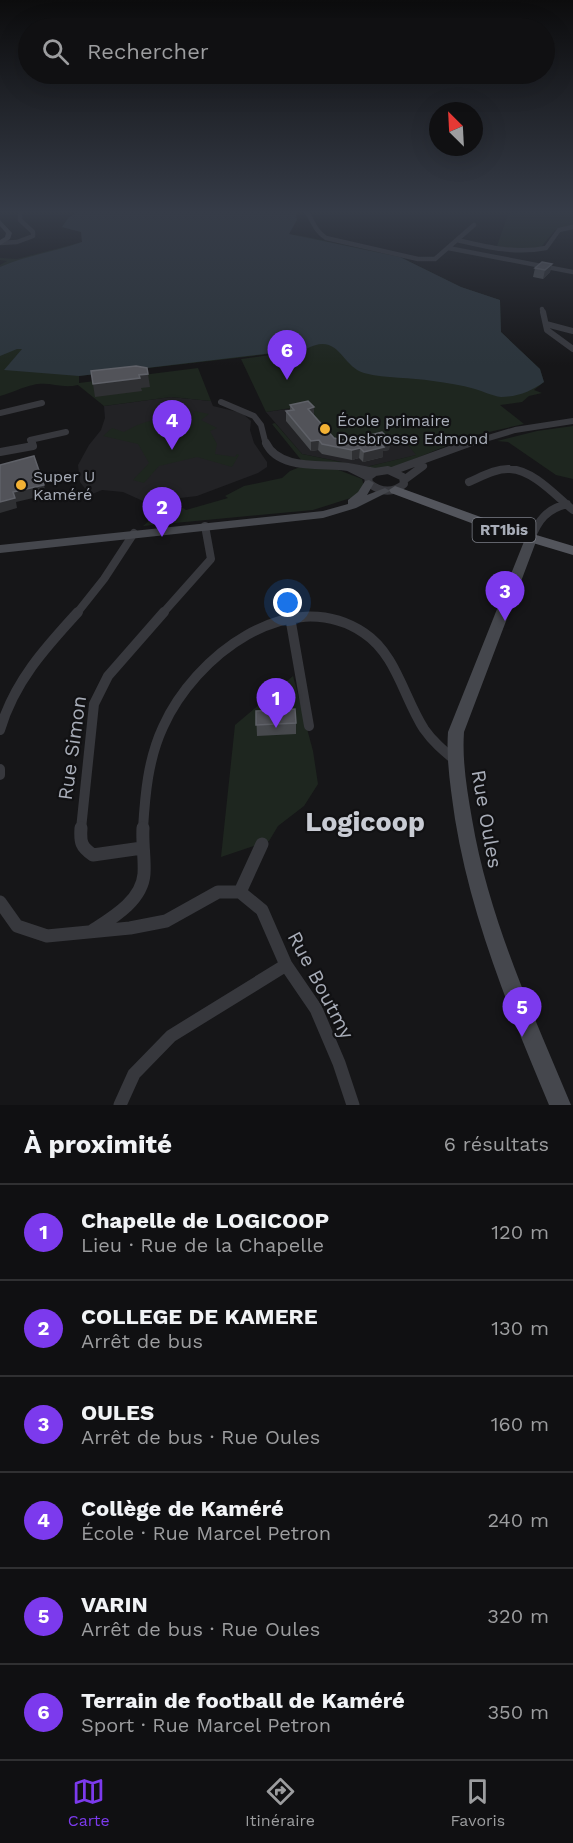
<!DOCTYPE html>
<html lang="fr">
<head>
<meta charset="utf-8">
<style>
	:root { --surface:#101012; --page:#19191b; --text:#f1f3f6; --muted:#9c9d9f; --line:#303032; --accent:#7c3aed }
	body { margin:0; font-family:"Work Sans",sans-serif; background:var(--page); color:var(--text) }
	.compass { position:absolute; left:429px; top:102px; width:54px; height:54px; border-radius:50%; background:var(--surface); box-shadow:0 6px 24px #0002; rotate:336deg }
	.you { position:absolute; left:288px; top:603px; width:21px; height:21px; margin:-15px; border:4px solid #fff; border-radius:50%; background:#1a73e8; box-shadow:0 0 0 9px #1a73e833 }
	.badge { display:grid; place-items:center; width:39px; height:39px; border-radius:50%; background:var(--accent); color:#fff; font-size:20px; font-weight:700 }
	.pin { position:absolute; translate:-50% -50px; filter:drop-shadow(0 2px 3px #0008) }
	.pin::after { content:''; position:absolute; top:32px; width:21px; height:18px; background:inherit; clip-path:polygon(0 0,100% 0,50% 100%) }
	.list { margin:0; padding:0; list-style:none }
	h2 { display:flex; justify-content:space-between; align-items:center; height:78px; margin:0; padding:0 24px; font-size:26px }
	h2 small { font-size:20px; font-weight:400; color:var(--muted) }
	.list li { display:grid; grid-template-columns:39px 1fr auto; gap:18px; align-items:center; box-sizing:border-box; height:96px; padding:0 24px; border-top:2px solid var(--line) }
	.list b { display:block; font-size:22px; white-space:nowrap }
	.list p { margin:0; font-size:20px; white-space:nowrap; color:var(--muted) }
	.list em { font-size:20px; font-style:normal; color:var(--muted) }
	.icon { flex:none; width:33px; height:33px; fill:none; stroke:currentColor; stroke-width:2; stroke-linecap:round; stroke-linejoin:round }
	.map { position:relative; flex:none; width:573px; height:1105px; overflow:hidden }
	.search { position:absolute; background:var(--surface); box-shadow:0 6px 24px #0002; left:18px; right:18px; top:18px; height:66px; display:flex; align-items:center; gap:15px; box-sizing:border-box; padding:0 21px; border-radius:33px; color:var(--muted); font-size:22px }
	.sheet { height:654px; background:var(--surface) }
	nav { display:flex; justify-content:space-around; align-items:center; box-sizing:border-box; height:84px; border-top:2px solid var(--line); background:var(--surface); font-size:16px; color:var(--muted) }
	nav a { display:grid; justify-items:center; gap:3px }
	nav .on { color:var(--accent) }
	.map>svg:first-child { display:block }
	.built { fill:#222225 }
	.green { fill:#1e261f }
	.water { fill:#2c353c }
	.lines { fill:none; stroke-linecap:round; stroke-linejoin:round }
	.street-far4 { stroke:#37383d; stroke-width:4.5 }
	.street-far3 { stroke:#37383d; stroke-width:6 }
	.street-far2 { stroke:#37383d; stroke-width:8 }
	.street-far1 { stroke:#37383d; stroke-width:10 }
	.street { stroke:#37383d; stroke-width:13 }
	.secondary { fill:#45474d; fill-rule:evenodd }
	.primary { fill:#53555c; fill-rule:evenodd }
	.wall { fill:#47494d }
	.shaded-wall { fill:#2f3033 }
	.building { fill:#525359; stroke:#5f6168; stroke-width:1.5 }
	.poi-dot { fill:#f2b134; stroke:#111113; stroke-width:2 }
	.labels { text-anchor:middle; stroke-width:4.5; stroke-linejoin:round; paint-order:stroke }
	.shield { fill:#111113; stroke:#7b7e86; stroke-width:1.5 }
	.shield-label { font-size:15px; font-weight:bold; fill:#a8adb8 }
	.poi-label { font-size:16px; fill:#a8adb8; stroke:#111113; text-anchor:start }
	.near-street-label { font-size:20px; fill:#a8adb8; stroke:#111113 }
	.near-district-label { font-size:27px; font-weight:bold; fill:#c9ccd4; stroke:#111113 }
</style>
</head>
<body>
<div class="map">
<svg width="573" height="1105" viewBox="0 0 573 1105">
	<rect width="100%" height="100%" fill="#161618"/>
	<!-- built -->
	<path class="built" d="M 171,397 L 211,401 L 213,406 L 242,413 L 251,421 L 250,430 L 254,443 L 267,462 L 267,467 L 258,473 L 197,496 L 155,501 L 143,501 L 123,492 L 102,490 L 90,495 L 80,482 L 78,465 L 89,445 L 101,430 L 105,418 L 104,406 Z
		M 336,402 L 381,435 L 404,440 L 417,455 L 366,467 L 302,454 L 266,412 Z"/>
	<!-- green -->
	<path class="green" d="M 81,210 L 303,236 L 400,257 L 461,287 L 500,300 L 501,332 L 540,369 L 544,382 L 534,390 L 542,393 L 529,396 L 522,402 L 500,405 L 524,424 L 471,436 L 392,468 L 372,469 L 302,461 L 272,424 L 275,423 L 302,454 L 366,467 L 416,455 L 404,440 L 393,438 L 389,445 L 334,448 L 304,406 L 266,412 L 241,359 L 305,350 L 79,376 L 79,383 L 198,368 L 211,401 L 171,397 L 104,406 L 78,385 C 61,389 49,381 33,385 C 22,387 12,393 0,396 L 0,265 L 7,261 L 0,260 L 0,258 L 17,259 L 82,242 L 81,232 L 62,227 L 69,217 Z
		M 518,210 L 573,213 L 573,226 L 556,229 L 541,247 L 520,250 L 497,246 L 508,214 Z
		M 194,411 L 209,414 L 201,420 L 217,428 L 210,431 L 217,444 L 215,454 L 235,457 L 237,454 L 239,455 L 232,467 L 197,457 L 159,466 L 144,483 L 133,480 L 149,463 L 138,444 L 103,436 L 112,428 L 124,432 C 145,419 168,416 192,418 Z
		M 573,426 L 573,479 L 556,475 L 508,442 L 497,441 L 537,431 Z
		M 300,467 L 336,469 L 362,479 L 364,486 L 354,497 L 313,510 L 143,526 L 158,513 L 183,508 L 186,510 L 228,498 L 225,496 L 244,486 L 282,478 L 290,471 Z
		M 293,676 L 313,751 L 318,784 L 304,806 L 278,826 L 269,841 L 221,857 L 235,725 Z"/>
	<!-- water -->
	<path class="water" d="M 81,210 L 295,210 L 297,220 L 289,234 L 400,257 L 461,287 L 500,300 L 501,332 L 540,369 L 544,382 C 532,391 517,397 501,397 C 492,396 483,391 475,389 C 461,385 447,383 433,381 C 410,377 387,379 364,373 C 341,366 339,331 306,349 L 79,376 L 4,370 L 22,349 L 17,349 L 0,356 L 0,267 C 27,255 55,252 82,242 L 81,232 L 62,227 L 69,217 Z"/>
	<g class="lines">
		<!-- street-far4 -->
		<path class="street-far4" d="M 305,210 C 314,221 313,229 326,238 L 418,259 L 435,259 L 474,225
			M 457,240 C 487,247 515,254 546,248 L 559,230 L 573,227
			M 0,243 L 17,242 L 33,236 L 33,232 L 20,220 L 20,213
			M 448,248 L 573,272
			M 542,309 L 543,313"/>
		<!-- street-far3 -->
		<path class="street-far3" d="M 543,312 L 547,330 L 573,349
			M 546,324 L 573,331
			M 221,402 L 254,416 L 261,425 L 266,445
			M 0,413 L 42,403
			M 32,445 L 30,440 L 66,432
			M 465,445 L 515,430 L 573,421"/>
		<!-- street-far2 -->
		<path class="street-far2" d="M 266,443 C 279,471 324,463 348,467
			M 0,452 L 33,446 L 32,443
			M 388,470 L 403,477 L 404,484 C 392,494 380,492 369,483 L 368,477 L 375,472 Z
			M 392,471 L 469,443
			M 368,477 L 348,467 L 375,472
			M 404,480 L 423,466
			M 469,482 C 481,477 496,468 510,469 C 533,470 556,496 573,510
			M 531,539 C 538,520 547,509 567,504
			M 77,613 L 104,579 L 134,533
			M 163,613 L 211,559 L 205,526"/>
		<!-- street-far1 -->
		<path class="street-far1" d="M 290,617 L 309,726
			M 0,730 C 14,682 45,648 78,612
			M 0,769 L 0,775
			M 81,829 L 94,704 L 108,676 L 164,612
			M 143,829 C 145,795 148,759 163,727 C 194,657 289,583 364,633 C 396,654 404,698 424,729 C 433,742 444,751 456,761"/>
		<!-- street -->
		<path class="street" d="M 81,828 C 80,842 81,847 93,855 L 142,848
			M 240,892 L 262,844
			M 0,902 L 17,926 L 47,936 L 130,928 L 166,921 L 218,892 L 240,892 L 262,910 L 286,965 L 316,1009 L 339,1063 L 353,1105
			M 92,931 C 112,918 142,901 144,874 C 145,859 142,843 143,828
			M 120,1105 L 134,1074 L 171,1036 L 286,965"/>
		<!-- secondary -->
		<path class="secondary" d="M 0,220 L 12,233 L 10,239 L 0,245 L 0,240 L 5,237 L 6,233 L 0,226 Z
			M 369,480 L 374,483 L 367,495 L 385,488 L 390,491 L 356,508 L 323,518 L 0,553 L 0,545 L 323,511 L 348,504 L 348,500 L 358,492 L 365,481 Z
			M 531,535 L 537,539 L 464,732 C 462,761 467,790 472,819 C 489,920 532,1011 571,1105 L 549,1105 C 510,1012 471,918 455,819 C 451,790 446,761 448,732 L 525,539 Z"/>
		<!-- primary -->
		<path class="primary" d="M 395,486 L 500,524 L 573,546 L 573,555 L 490,530 L 391,493 L 389,490 Z"/>
	</g>
	<!-- wall -->
	<path class="wall" d="M 552,264 L 550,272 L 543,279 L 533,277 L 535,268 Z
		M 290,405 L 314,407 L 314,416 L 334,438 L 347,441 L 390,440 L 389,450 L 383,451 L 383,457 L 363,462 L 359,458 L 352,460 L 322,454 L 318,450 L 311,451 L 286,421 L 286,411 L 290,410 Z
		M 256,711 L 296,723 L 296,734 L 257,736 Z"/>
	<!-- shaded-wall -->
	<path class="shaded-wall" d="M 552,264 L 550,272 L 543,279 L 545,270 Z
		M 148,374 L 150,387 L 141,388 L 142,391 L 95,397 L 93,384 Z
		M 314,407 L 314,417 L 308,409 Z
		M 319,440 L 318,450 L 311,451 L 311,441 Z
		M 390,440 L 389,450 L 383,451 L 383,457 L 363,462 L 364,452 L 380,443 Z
		M 360,448 L 359,458 L 352,460 L 352,450 Z
		M 44,485 L 46,495 L 16,502 L 17,508 L 0,513 L 0,502 L 13,492 Z"/>
	<!-- building -->
	<path class="building" d="M 542,262 L 552,264 L 545,270 L 535,268 Z
		M 136,366 L 147,368 L 148,374 L 139,375 L 140,378 L 93,384 L 91,371 Z
		M 308,401 L 314,407 L 308,409 L 334,438 L 347,441 L 382,432 L 390,440 L 380,443 L 384,447 L 364,452 L 360,448 L 352,450 L 322,444 L 319,440 L 311,441 L 286,411 L 294,410 L 290,405 Z
		M 34,456 L 44,485 L 13,492 L 15,498 L 0,502 L 0,465 Z
		M 295,709 L 296,723 L 256,725 L 256,711 Z"/>
	<!-- sky -->
	<linearGradient id="sky" x2="0" y2="1"><stop stop-color="#0c0c0d"/><stop offset="0.58" stop-color="#363c48"/><stop offset="1" stop-color="#363c48" stop-opacity="0"/></linearGradient>
	<rect width="573" height="365" fill="url(#sky)"/>
	<!-- markers -->
	<g class="poi-dot">
		<circle cx="325" cy="429" r="6"/>
		<circle cx="21" cy="485" r="6"/>
	</g>
	<g class="labels">
		<!-- shield labels -->
		<rect class="shield" x="472.5" y="518" width="63" height="24" rx="4.5"/>
		<g class="shield-label">
			<text x="504" y="535">RT1bis</text>
		</g>
		<!-- poi labels -->
		<g class="poi-label">
			<text x="337" y="426">École primaire<tspan x="337" dy="18">Desbrosse Edmond</tspan></text>
			<text x="33" y="482">Super U<tspan x="33" dy="18">Kaméré</tspan></text>
		</g>
		<!-- near-street labels -->
		<g class="near-street-label">
			<text transform="translate(72 748) rotate(-82)" y="7">Rue Simon</text>
			<text transform="translate(487 819) rotate(80)" y="7">Rue Oules</text>
			<text transform="translate(321 985) rotate(62)" y="7">Rue Boutmy</text>
		</g>
		<!-- near-district labels -->
		<g class="near-district-label">
			<text x="365" y="831">Logicoop</text>
		</g>
	</g>
</svg>
<svg class="compass" viewBox="-18 -18 36 36"><path d="M0-13l5 13h-10z" fill="#e53935"/><path d="M0 13l5-13h-10z" fill="#9c9d9f"/></svg>
<div class="you"></div>
<div class="pin badge" style="left:276px;top:728px">1</div>
<div class="pin badge" style="left:162px;top:537px">2</div>
<div class="pin badge" style="left:505px;top:621px">3</div>
<div class="pin badge" style="left:172px;top:450px">4</div>
<div class="pin badge" style="left:522px;top:1037px">5</div>
<div class="pin badge" style="left:287px;top:380px">6</div>
<div class="search"><svg class="icon" aria-label="search" viewBox="0 0 24 24"><circle cx="10" cy="10" r="6"/><path d="M15 15l6 6"/></svg>Rechercher</div>
</div>
<section class="sheet">
<h2>À proximité<small>6 résultats</small></h2>
<ul class="list">
<li><span class="badge">1</span><div><b>Chapelle de LOGICOOP</b><p>Lieu · Rue de la Chapelle</p></div><em>120 m</em></li>
<li><span class="badge">2</span><div><b>COLLEGE DE KAMERE</b><p>Arrêt de bus</p></div><em>130 m</em></li>
<li><span class="badge">3</span><div><b>OULES</b><p>Arrêt de bus · Rue Oules</p></div><em>160 m</em></li>
<li><span class="badge">4</span><div><b>Collège de Kaméré</b><p>École · Rue Marcel Petron</p></div><em>240 m</em></li>
<li><span class="badge">5</span><div><b>VARIN</b><p>Arrêt de bus · Rue Oules</p></div><em>320 m</em></li>
<li><span class="badge">6</span><div><b>Terrain de football de Kaméré</b><p>Sport · Rue Marcel Petron</p></div><em>350 m</em></li>
</ul>
</section>
<nav>
<a class="on"><svg class="icon" aria-label="map" viewBox="0 0 24 24"><path d="M3 6l6-2 6 2 6-2v14l-6 2-6-2-6 2zM9 4v14M15 6v14"/></svg>Carte</a>
<a><svg class="icon" aria-label="directions" viewBox="0 0 24 24"><path d="M12 3l9 9-9 9-9-9zM9 14v-3h6M13 9l2 2-2 2"/></svg>Itinéraire</a>
<a><svg class="icon" aria-label="saved" viewBox="0 0 24 24"><path d="M7 4h10v16l-5-4-5 4z"/></svg>Favoris</a>
</nav>
</body>
</html>
